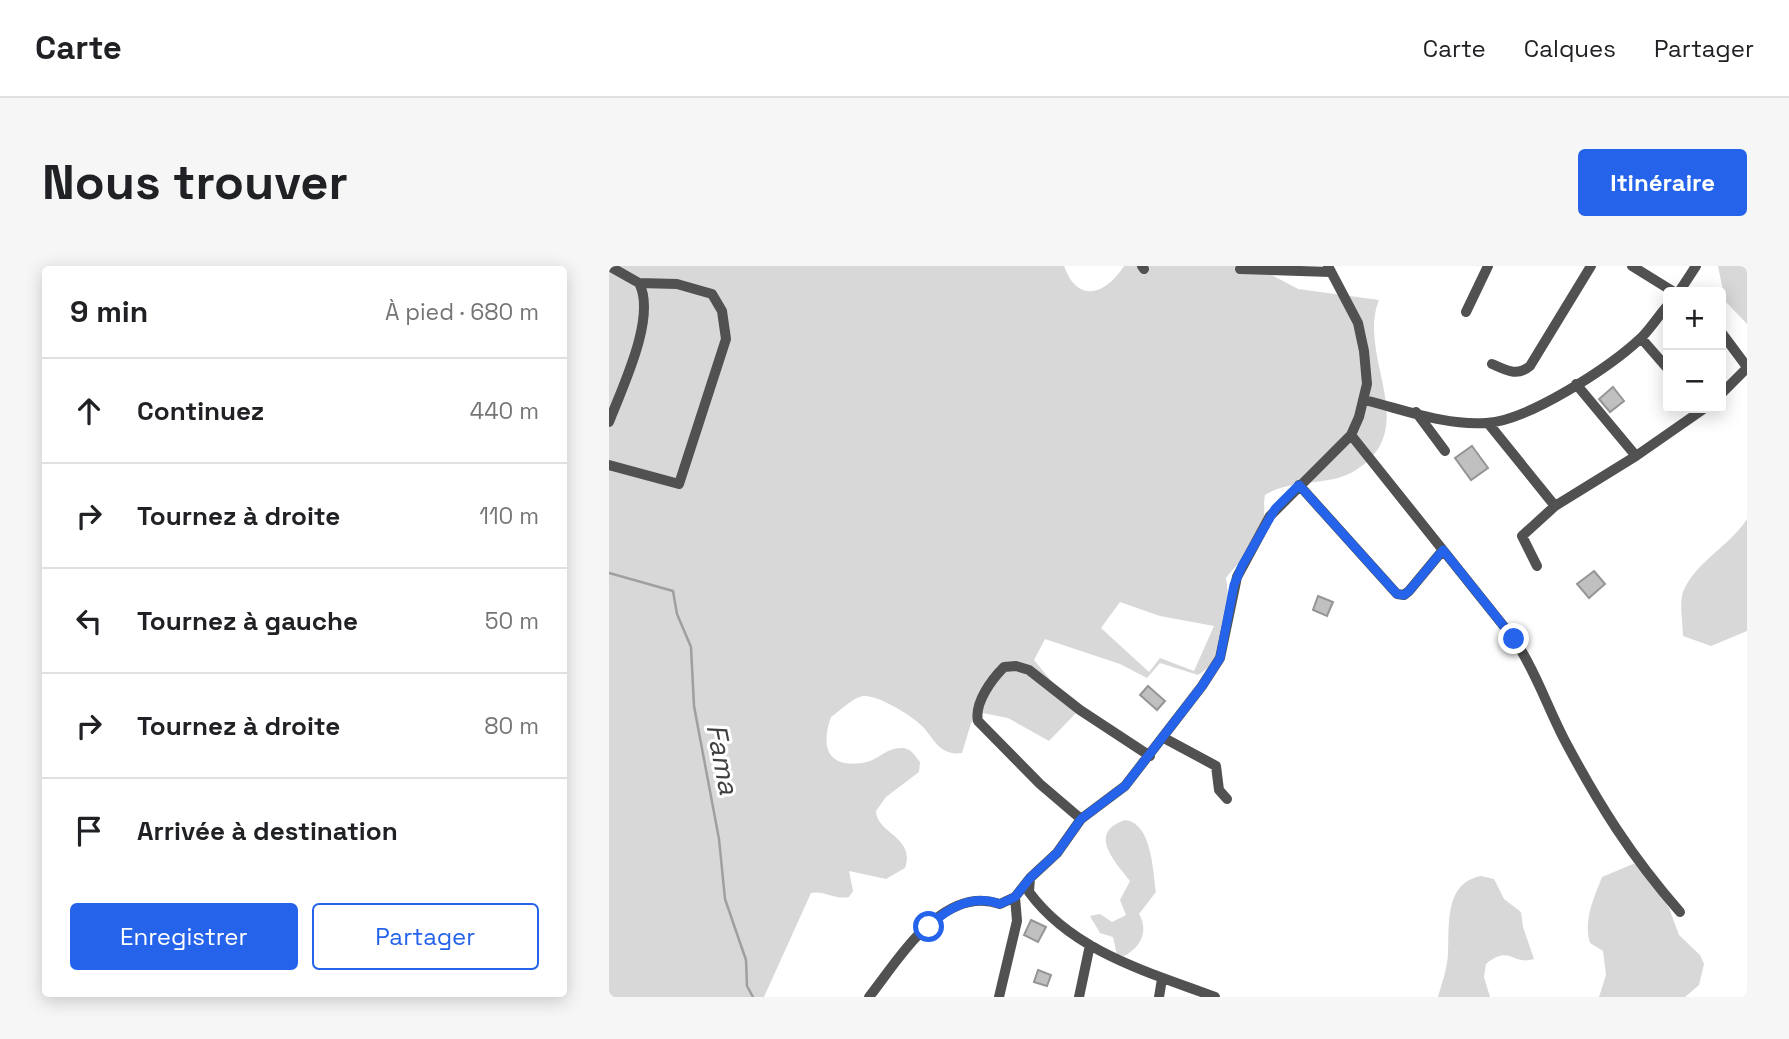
<!DOCTYPE html>
<html lang="fr">
<head>
<meta charset="utf-8">
<style>
	:root { --surface:#fff; --page:#f6f6f6; --text:#202124; --muted:#757577; --line:#e0e0e0; --accent:#2563eb }
	body { margin:0; font-family:"Space Grotesk",sans-serif; background:var(--page); color:var(--text) }
	.controls { position:absolute; right:21px; top:21px; display:grid; overflow:hidden; border-radius:7px; box-shadow:0 4px 18px #0003 }
	.controls button { width:63px; height:63px; display:grid; place-items:center; padding:0; border:0; border-bottom:2px solid var(--line); background:var(--surface); color:var(--text); font:35px sans-serif }
	.stop { position:absolute; width:21px; height:21px; margin:-16px; border:5px solid #2563eb; border-radius:50%; background:#fff }
	.stop.end { background:#2563eb; border-color:#fff; box-shadow:0 2px 7px #0008 }
	.list { margin:0; padding:0; list-style:none }
	h2 { display:flex; justify-content:space-between; align-items:center; height:91px; margin:0; padding:0 28px; font-size:30px }
	h2 small { font-size:23px; font-weight:400; color:var(--muted) }
	.list li { display:grid; grid-template-columns:46px 1fr auto; gap:21px; align-items:center; box-sizing:border-box; height:105px; padding:0 28px; border-top:2px solid var(--line) }
	.list b { display:block; font-size:26px; white-space:nowrap }
	.list em { font-size:23px; font-style:normal; color:var(--muted) }
	.actions { display:flex; gap:14px; padding:21px 28px }
	.actions a { flex:1; padding:16px 0; border:2px solid var(--accent); border-radius:7px; text-align:center; font-size:24px; color:var(--accent) }
	.actions .main { background:var(--accent); color:#fff }
	.icon { flex:none; width:38px; height:38px; fill:none; stroke:currentColor; stroke-width:2; stroke-linecap:round; stroke-linejoin:round }
	.map { position:relative; flex:none; width:1138px; height:731px; overflow:hidden; border-radius:7px }
	header { display:flex; align-items:center; gap:42px; box-sizing:border-box; height:98px; padding:0 35px; background:var(--surface); border-bottom:2px solid var(--line) }
	header strong { font-size:33px }
	nav { display:flex; gap:38px; margin-inline-start:auto; font-size:24px }
	.intro { display:flex; align-items:center; justify-content:space-between; box-sizing:border-box; height:168px; padding:0 42px }
	h1 { margin:0; font-size:49px }
	.button { padding:18px 32px; border-radius:7px; background:var(--accent); color:#fff; font-size:24px; font-weight:700 }
	main { display:flex; gap:42px; padding:0 42px }
	aside { flex:1; background:var(--surface); border-radius:7px; box-shadow:0 4px 18px #0003 }
	.map>svg:first-child { display:block }
	.green { fill:#d8d8d8; fill-rule:evenodd }
	.lines { fill:none; stroke-linecap:round; stroke-linejoin:round }
	.stream { stroke:#9f9f9f; stroke-width:2.5 }
	.building { fill:#c0c0c0; stroke:#959595; stroke-width:2 }
	.minor { stroke:#515151; stroke-width:10 }
	.route { stroke:#2563eb; stroke-width:9 }
	.labels { text-anchor:middle; stroke-width:6; stroke-linejoin:round; paint-order:stroke }
	.water-label { font-size:28px; font-style:italic; fill:#404040; stroke:#fff }
</style>
</head>
<body>
<header>
<strong>Carte</strong>
<nav><a>Carte</a><a>Calques</a><a>Partager</a></nav>
</header>
<div class="intro"><h1>Nous trouver</h1><a class="button">Itinéraire</a></div>
<main>
<aside>
<h2>9 min<small>À pied · 680 m</small></h2>
<ul class="list">
<li><svg class="icon" aria-label="ahead" viewBox="0 0 24 24"><path d="M12 20V5M6 11l6-6 6 6"/></svg><div><b>Continuez</b></div><em>440 m</em></li>
<li><svg class="icon" aria-label="right" viewBox="0 0 24 24"><path d="M7 20v-9h11M14 6l5 5-5 5"/></svg><div><b>Tournez à droite</b></div><em>110 m</em></li>
<li><svg class="icon" aria-label="left" viewBox="0 0 24 24"><path d="M17 20v-9H6M10 6l-5 5 5 5"/></svg><div><b>Tournez à gauche</b></div><em>50 m</em></li>
<li><svg class="icon" aria-label="right" viewBox="0 0 24 24"><path d="M7 20v-9h11M14 6l5 5-5 5"/></svg><div><b>Tournez à droite</b></div><em>80 m</em></li>
<li><svg class="icon" aria-label="arrive" viewBox="0 0 24 24"><path d="M6 21V4h12l-3 4 3 4H6"/></svg><div><b>Arrivée à destination</b></div></li>
</ul>
<div class="actions"><a class="main">Enregistrer</a><a>Partager</a></div>
</aside>
<div class="map">
<svg width="1138" height="731" viewBox="0 0 1138 731">
	<rect width="100%" height="100%" fill="#fff"/>
	<!-- green -->
	<path class="green" d="M 0,0 L 455,0 C 469,39 497,28 515,0 L 646,0 L 689,23 L 770,34 C 747,90 814,162 747,204 C 718,222 685,211 656,229 C 654,239 656,247 655,256 C 652,278 629,296 617,312 C 622,344 621,390 589,409 L 551,397 L 538,412 L 511,398 L 436,373 L 425,394 L 468,446 L 440,475 L 399,452 L 374,447 L 362,457 L 353,487 C 332,490 326,475 315,462 C 306,451 268,428 254,430 C 243,432 231,445 222,451 C 212,479 217,502 253,497 C 269,495 277,481 294,482 C 303,483 306,490 311,496 L 310,506 L 277,531 L 267,545 C 267,567 307,571 296,602 L 277,613 L 240,605 L 244,625 L 240,631 C 225,634 215,624 202,627 L 155,731 L 0,731 ZM 511,336 L 551,350 L 605,360 L 585,405 L 551,392 L 540,406 L 492,362 Z
		M 1109,0 L 1138,0 L 1138,58 L 1116,35 Z
		M 1138,253 L 1138,365 L 1102,380 L 1074,370 C 1074,358 1070,338 1074,326 C 1087,295 1121,280 1138,253 Z
		M 516,554 C 543,557 544,605 547,626 L 530,648 C 540,665 532,681 515,690 L 508,689 L 504,671 L 491,667 L 481,650 L 491,648 L 503,656 L 517,649 L 511,634 L 521,615 C 507,597 477,567 516,554 Z
		M 1024,598 L 1032,599 L 1060,642 L 1070,669 L 1091,689 L 1095,698 L 1090,719 L 1076,731 L 990,731 L 997,709 L 994,685 L 981,677 C 974,654 985,632 993,611 Z
		M 872,610 L 885,613 L 895,633 L 912,646 L 914,661 L 925,693 C 902,700 902,678 877,698 L 875,711 L 881,731 L 829,731 C 833,717 838,703 839,688 C 841,661 834,617 872,610 Z"/>
	<g class="lines">
		<!-- stream -->
		<path class="stream" d="M 0,307 L 64,325 L 68,348 L 82,381 L 85,440 L 110,573 L 116,633 L 137,694 L 138,720 L 144,731"/>
	</g>
	<!-- building -->
	<path class="building" d="M 1004,121 L 1015,135 L 1001,146 L 990,133 Z
		M 863,180 L 879,202 L 862,214 L 846,192 Z
		M 985,305 L 996,318 L 980,332 L 968,318 Z
		M 709,330 L 724,336 L 718,350 L 704,344 Z
		M 539,420 L 556,435 L 548,444 L 531,429 Z
		M 422,654 L 437,661 L 429,676 L 415,669 Z
		M 429,704 L 442,709 L 438,720 L 425,716 Z"/>
	<g class="lines">
		<!-- minor -->
		<path class="minor" d="M 533,0 L 535,3
			M 1023,0 L 1065,26
			M 631,3 L 721,6
			M 1070,26 L 1087,0
			M 857,46 L 879,0
			M 1112,66 L 1138,101
			M 1032,72 L 1059,103
			M 883,98 C 897,104 908,111 921,100 L 982,0
			M 967,118 L 1027,190
			M 1112,128 L 1138,102
			M 755,134 C 793,143 837,160 877,157 C 919,155 1001,101 1032,72 C 1042,62 1050,49 1059,39
			M 807,146 L 836,185
			M 0,156 C 13,122 48,51 30,17
			M 879,157 L 946,240
			M 742,169 L 905,373 C 926,404 938,440 955,473 C 990,539 1022,590 1071,646
			M 0,199 L 70,218 L 117,73 L 113,45 L 103,28 L 68,18 L 30,17 L 0,0
			M 690,219 L 788,328 L 795,329 L 800,325 L 834,284
			M 928,300 L 913,270 L 946,240 L 1027,190 L 1096,142
			M 555,472 L 607,500 L 610,524 L 618,533
			M 472,553 L 431,518 L 369,455 C 365,437 383,413 395,401 L 407,400 L 420,404 L 471,444 L 541,490
			M 260,731 C 290,693 334,618 391,638 L 406,631 L 421,612
			M 390,731 L 408,655 L 406,631
			M 470,731 L 481,679
			M 550,731 L 553,713
			M 606,731 C 540,706 464,686 420,626 L 421,612 L 448,587 L 472,553 L 516,520 L 593,420 L 611,392 L 628,311 L 661,250 L 742,169 L 750,151 L 758,118 L 755,85 L 749,57 L 719,0"/>
	</g>
	<g class="lines">
		<!-- route -->
		<path class="route" d="M 320,661 C 338,641 365,628 391,638 L 406,631 L 421,612 L 448,587 L 472,553 L 516,520 L 593,420 L 611,392 L 625,319 L 633,300 L 666,243 L 690,219 L 788,328 L 795,329 L 800,325 L 834,284 L 905,373"/>
	</g>
	<g class="labels">
		<!-- water labels -->
		<g class="water-label">
			<text transform="translate(114 493) rotate(79)" y="10">Fama</text>
		</g>
	</g>
</svg>
<div class="controls">
<button>+</button>
<button>−</button>
</div>
<div class="stop" style="left:320px;top:661px"></div>
<div class="stop end" style="left:905px;top:373px"></div>
</div>
</main>
</body>
</html>
